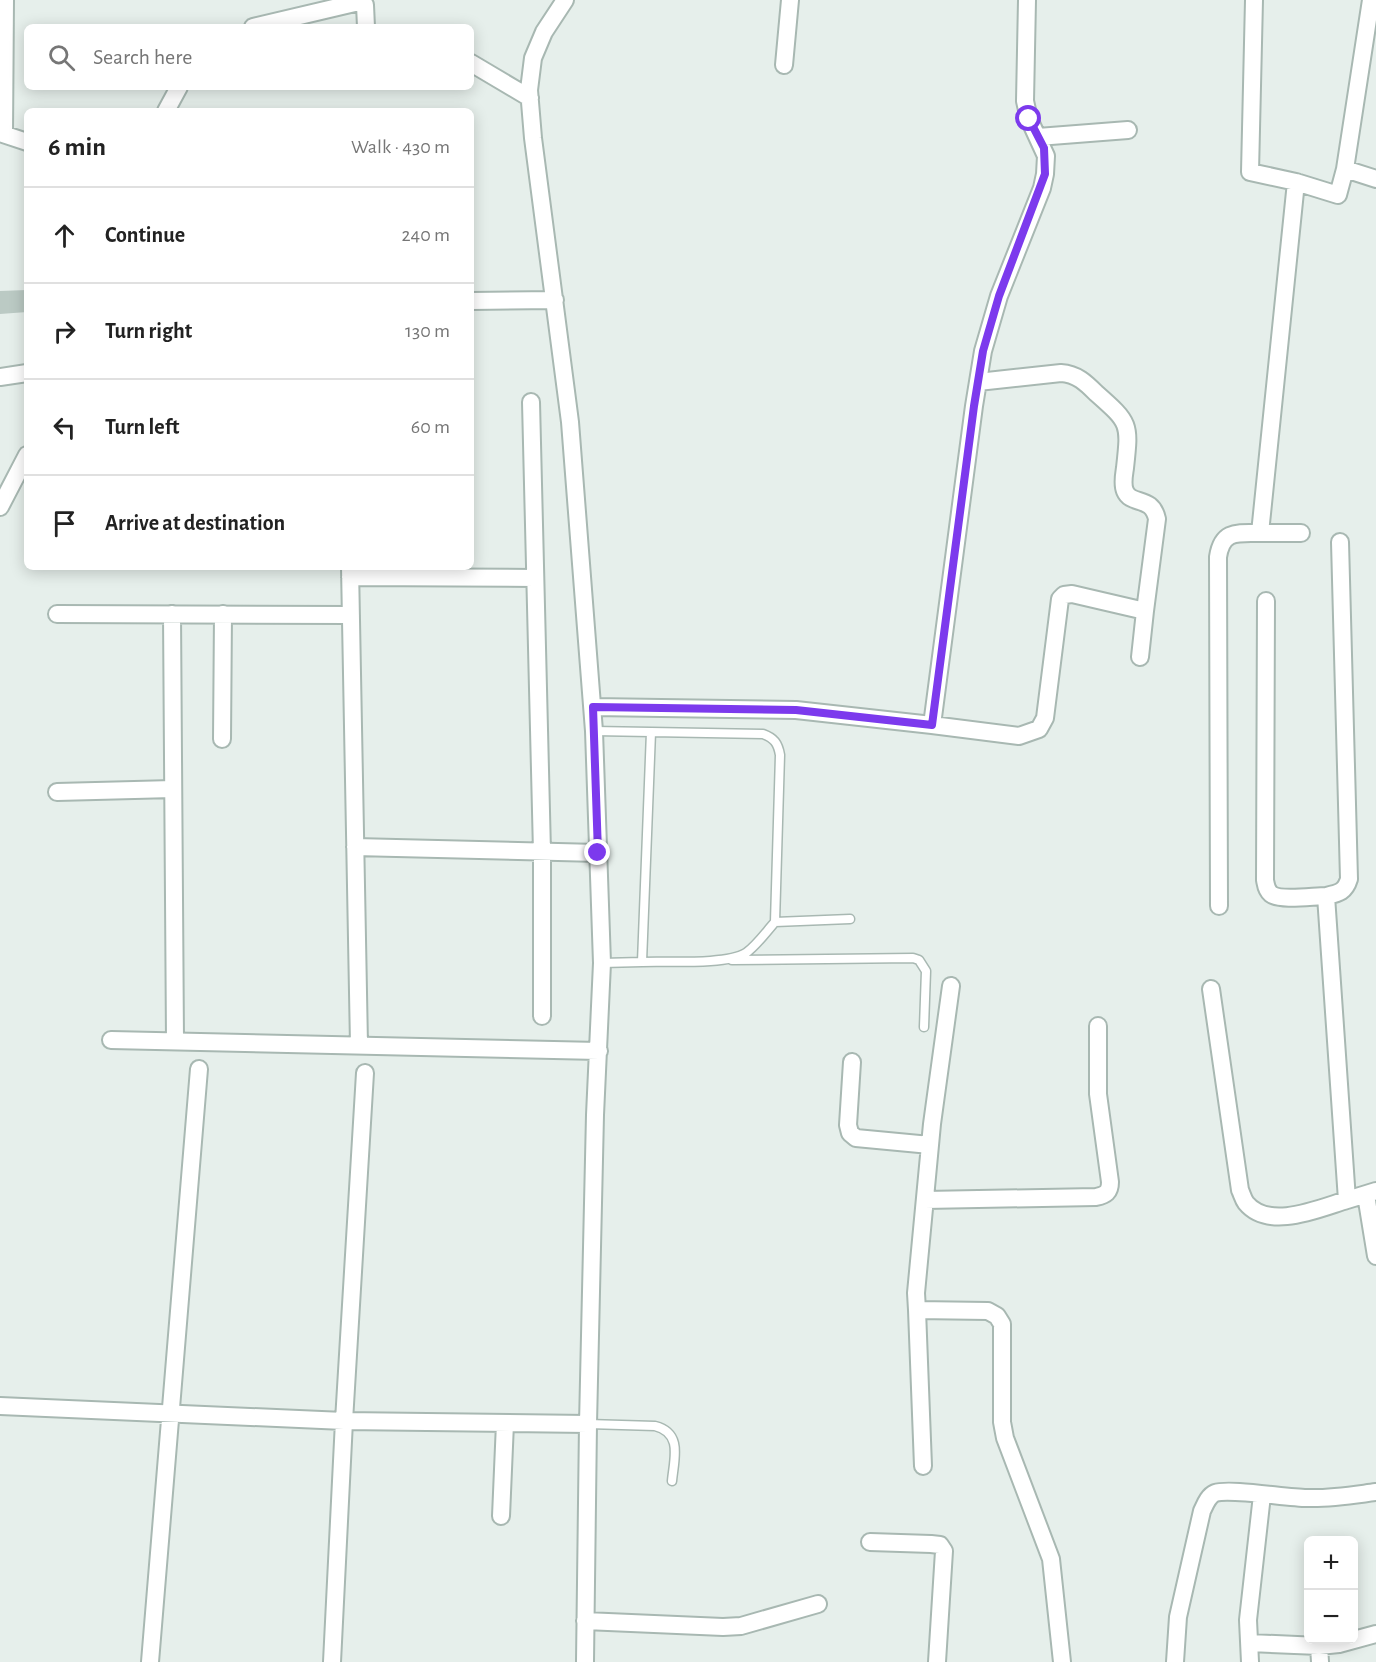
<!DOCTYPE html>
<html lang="en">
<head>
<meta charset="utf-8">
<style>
	:root { --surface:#fff; --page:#f6f6f6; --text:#222; --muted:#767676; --line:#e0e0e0 }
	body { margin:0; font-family:"Alegreya Sans",sans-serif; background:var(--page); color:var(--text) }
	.controls { position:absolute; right:18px; bottom:18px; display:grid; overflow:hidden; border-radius:9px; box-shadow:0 3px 15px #0003 }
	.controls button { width:54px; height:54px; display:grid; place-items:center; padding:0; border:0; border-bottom:2px solid var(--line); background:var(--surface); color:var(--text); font:30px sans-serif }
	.stop { position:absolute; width:18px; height:18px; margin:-14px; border:4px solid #7c3aed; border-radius:50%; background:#fff }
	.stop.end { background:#7c3aed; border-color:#fff; box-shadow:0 2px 6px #0008 }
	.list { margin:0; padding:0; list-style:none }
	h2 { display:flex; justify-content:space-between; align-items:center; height:78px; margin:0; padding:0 24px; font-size:26px }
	h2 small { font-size:20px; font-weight:400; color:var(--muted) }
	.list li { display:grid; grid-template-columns:39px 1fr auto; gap:18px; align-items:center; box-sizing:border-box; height:96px; padding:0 24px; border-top:2px solid var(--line) }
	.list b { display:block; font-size:22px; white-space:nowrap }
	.list em { font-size:20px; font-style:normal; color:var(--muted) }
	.icon { flex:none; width:33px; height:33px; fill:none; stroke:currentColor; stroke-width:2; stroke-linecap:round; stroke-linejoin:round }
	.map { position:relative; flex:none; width:1376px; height:1662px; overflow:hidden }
	.search { position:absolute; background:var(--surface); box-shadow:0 3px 15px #0003; left:24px; top:24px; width:450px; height:66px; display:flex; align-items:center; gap:15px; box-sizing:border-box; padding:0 21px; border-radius:9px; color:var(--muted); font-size:22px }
	.panel { position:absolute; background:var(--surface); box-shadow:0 3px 15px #0003; left:24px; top:108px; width:450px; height:462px; border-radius:9px }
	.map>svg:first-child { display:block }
	.building { fill:#bbcac4 }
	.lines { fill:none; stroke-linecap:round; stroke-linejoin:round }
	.service-casing { stroke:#a8b8b2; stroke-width:11 }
	.minor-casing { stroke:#a8b8b2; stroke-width:20 }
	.service { stroke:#fff; stroke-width:8 }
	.minor { stroke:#fff; stroke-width:16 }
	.route { stroke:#7c3aed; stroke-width:8 }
</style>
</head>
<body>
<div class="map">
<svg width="1376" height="1662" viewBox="0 0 1376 1662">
	<rect width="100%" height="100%" fill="#e6efeb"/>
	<!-- building -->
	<path class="building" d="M 27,290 L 27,312 L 0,314 L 0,291 Z"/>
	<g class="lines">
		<!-- service casing -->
		<g class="service-casing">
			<path id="service" d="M 594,731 L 651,732 L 642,962 L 602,963
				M 651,732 L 763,734 C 774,738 778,743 780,755 L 775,922
				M 732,960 L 913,958 L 919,960 L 926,971 L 924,1027
				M 642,962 C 667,961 727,965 746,953 C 757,945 766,932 775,922 L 850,919
				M 588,1424 L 655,1426 C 683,1433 674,1459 672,1481"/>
		</g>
		<!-- minor casing -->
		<g class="minor-casing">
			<path id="minor" d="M 565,0 L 544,32 L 533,58 L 529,90 L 533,138 L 570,422 L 594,731 L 602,963 L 595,1115 L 588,1424 L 585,1662
				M 1254,0 L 1250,172 L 1296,182 L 1338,195 L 1345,169 L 1371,0
				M 253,27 L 359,2 L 365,5 L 366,27
				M 471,63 L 530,98
				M 784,65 L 790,0
				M 166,111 L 179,87
				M 0,133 L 27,142
				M 4,134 L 5,0
				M 1038,137 L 1128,130
				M 1345,169 L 1376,179
				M 471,301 L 555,300
				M 0,377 L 27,373
				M 531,402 L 542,852 L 542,1016
				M 0,507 L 27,455
				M 1260,533 L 1301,533
				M 350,567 L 359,1045
				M 350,577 L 535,578
				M 1266,601 L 1265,880 C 1266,885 1266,890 1271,894 C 1280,901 1313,896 1326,896 L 1347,1200 L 1376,1191
				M 57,614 L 351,615
				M 172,614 L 175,1041
				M 1140,657 L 1145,611
				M 593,707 L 796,710 L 932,725 L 974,406 L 983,351 L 999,296 L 1042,188 L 1045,174 L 1046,156 L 1029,119 L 1025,101 L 1027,0
				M 932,725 L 1019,736 L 1039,729 L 1045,718 L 1060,599 L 1064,595 L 1072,594 L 1145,611 L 1157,519 C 1152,495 1131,506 1125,491 C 1122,484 1124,475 1125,468 C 1130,423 1130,423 1096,393 C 1086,383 1077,374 1061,373 L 978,382
				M 222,739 L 223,614
				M 57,792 L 173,789
				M 355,847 L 598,853
				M 1326,896 C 1339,893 1345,892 1349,879 L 1340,542
				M 1219,906 L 1218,557 C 1222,530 1237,533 1260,533 L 1296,182
				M 951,986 L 932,1124 L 916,1293 L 917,1310 L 988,1311 L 997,1316 L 1002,1324 L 1002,1422 L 1005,1438 L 1051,1559 L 1062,1662
				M 1211,989 L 1240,1190 C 1242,1194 1243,1199 1246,1203 C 1269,1231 1320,1208 1347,1200
				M 111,1040 L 599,1051
				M 852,1062 L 848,1125 L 850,1133 L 856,1138 L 930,1145
				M 1366,1195 L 1376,1256
				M 925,1200 L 1096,1197 C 1106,1195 1110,1192 1110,1182 L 1098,1094 L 1098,1026
				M 917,1310 L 923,1466
				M 0,1406 L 344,1421 L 588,1424
				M 501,1516 L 505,1423
				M 870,1542 L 931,1544 L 940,1545 L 944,1551 L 937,1662
				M 585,1621 L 723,1627 L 741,1626 L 818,1604
				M 1250,1643 L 1319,1646 L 1339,1644 L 1376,1634
				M 1319,1646 L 1320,1662
				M 150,1662 L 199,1069
				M 332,1662 L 344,1421 L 365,1073
				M 1175,1662 L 1178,1617 L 1202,1511 C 1205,1505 1208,1496 1215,1493 C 1230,1488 1287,1498 1307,1498 C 1330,1499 1353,1495 1376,1492
				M 1250,1662 L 1248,1620 L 1262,1495"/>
		</g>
		<!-- service -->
		<use href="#service" class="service"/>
		<!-- minor -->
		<use href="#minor" class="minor"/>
	</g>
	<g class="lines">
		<!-- route -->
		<path class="route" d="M 598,853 L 593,707 L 796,710 L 932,725 L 974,406 L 983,351 L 999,296 L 1045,174 L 1044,148 L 1029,119"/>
	</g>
</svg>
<div class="controls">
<button>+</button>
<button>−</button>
</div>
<div class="stop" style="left:1029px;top:119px"></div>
<div class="stop end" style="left:598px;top:853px"></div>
<div class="search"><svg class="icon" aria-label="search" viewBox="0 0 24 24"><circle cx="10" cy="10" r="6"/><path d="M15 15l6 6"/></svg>Search here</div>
<section class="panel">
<h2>6 min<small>Walk · 430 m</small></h2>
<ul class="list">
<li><svg class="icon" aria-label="ahead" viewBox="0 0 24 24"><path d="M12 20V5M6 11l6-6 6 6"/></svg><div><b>Continue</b></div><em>240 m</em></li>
<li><svg class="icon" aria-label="right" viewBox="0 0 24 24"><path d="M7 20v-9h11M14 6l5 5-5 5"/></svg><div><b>Turn right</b></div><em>130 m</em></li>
<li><svg class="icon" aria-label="left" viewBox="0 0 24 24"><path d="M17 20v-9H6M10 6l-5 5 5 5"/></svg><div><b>Turn left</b></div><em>60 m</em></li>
<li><svg class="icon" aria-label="arrive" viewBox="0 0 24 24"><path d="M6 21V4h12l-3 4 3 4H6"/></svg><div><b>Arrive at destination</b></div></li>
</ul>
</section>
</div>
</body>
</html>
